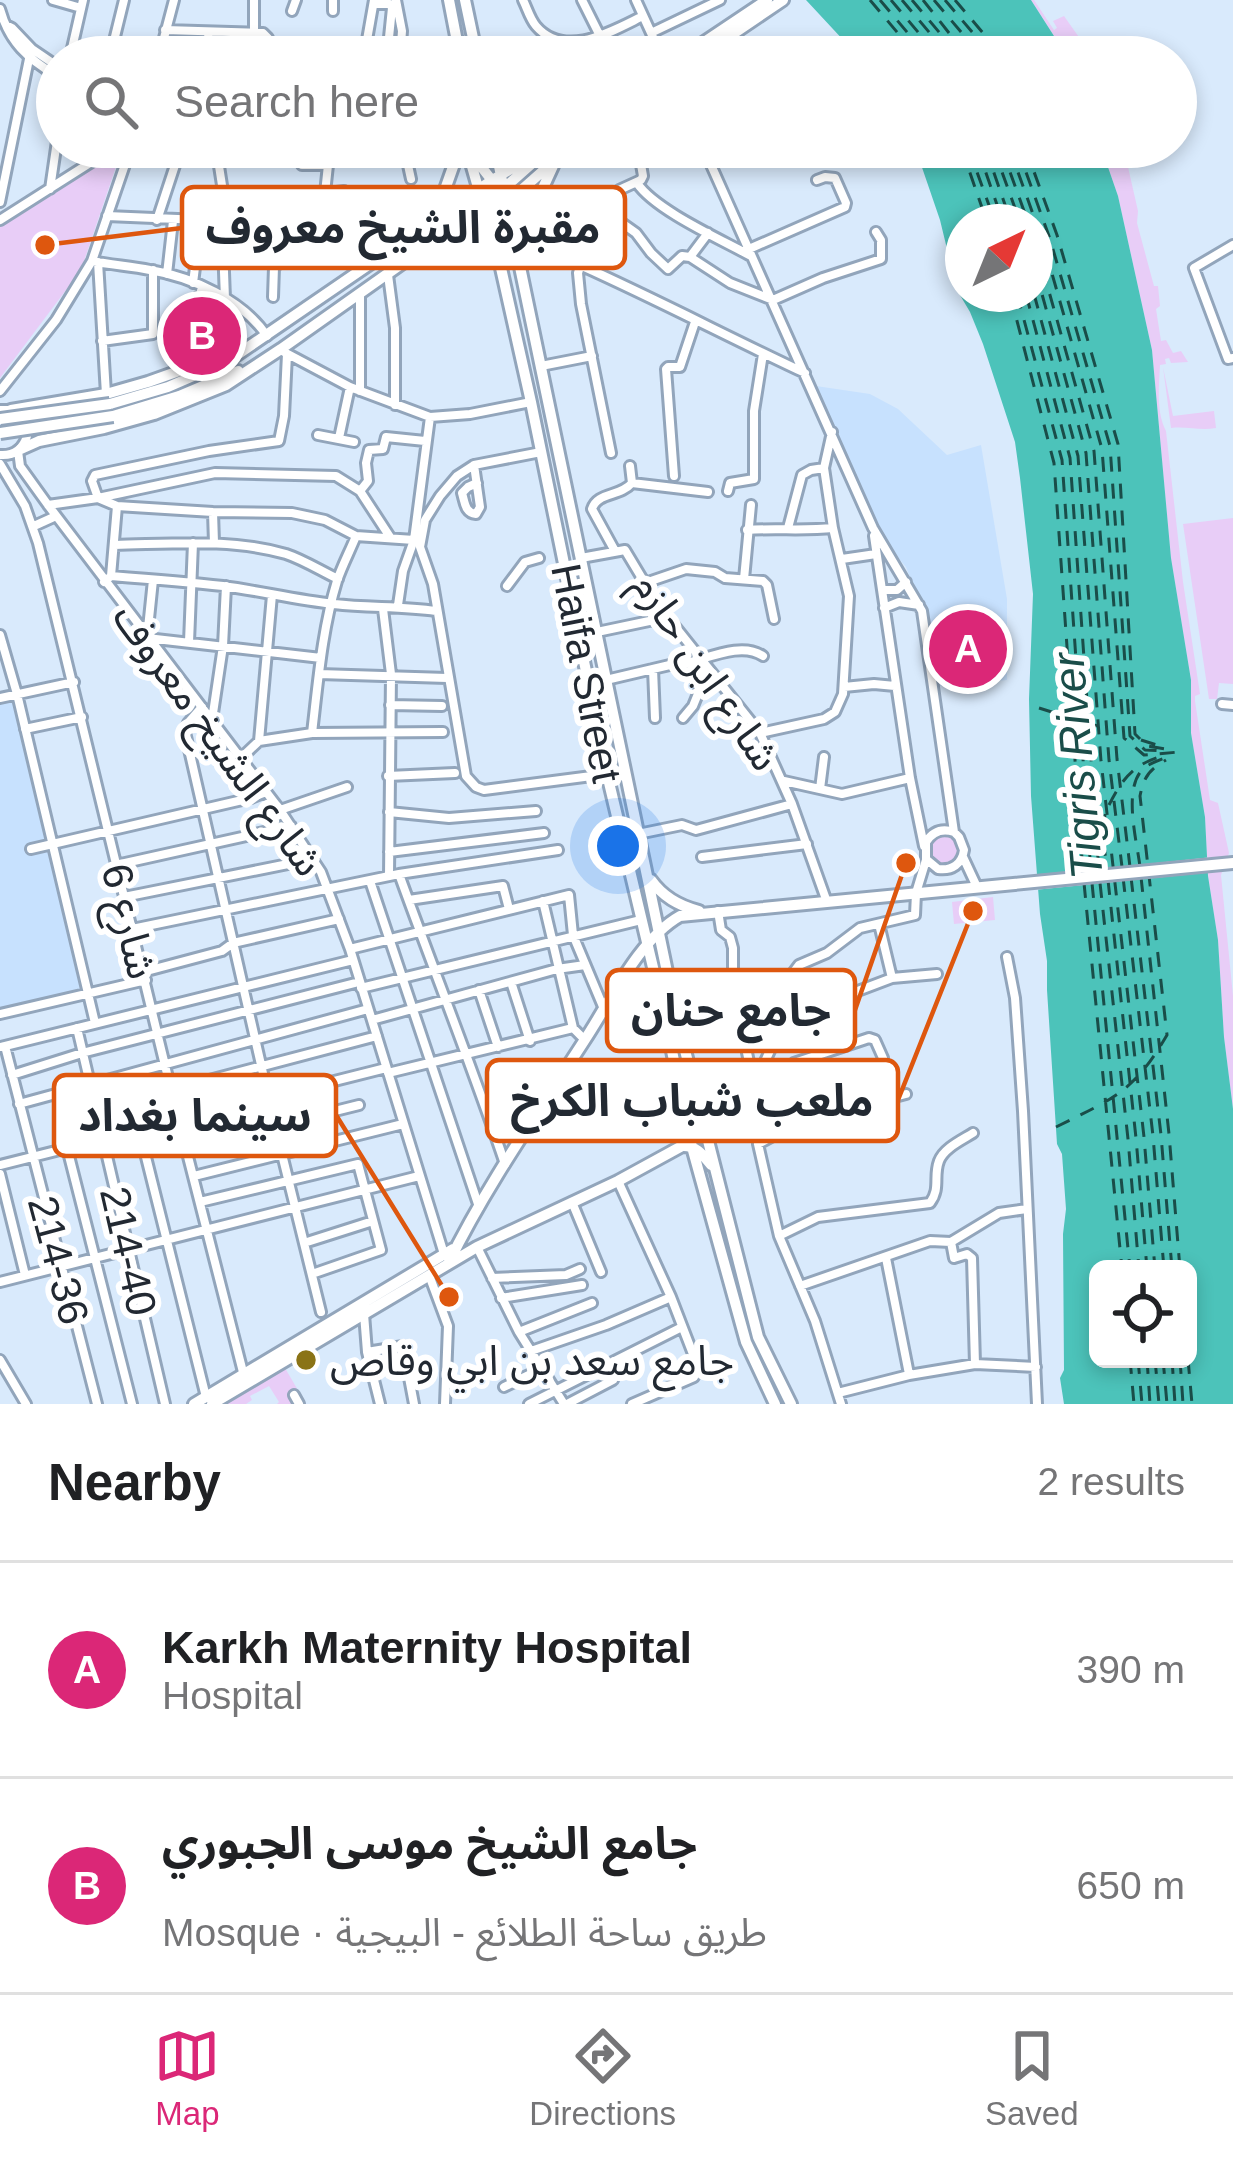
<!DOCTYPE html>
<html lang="en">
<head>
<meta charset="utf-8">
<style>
	:root { --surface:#fff; --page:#f6f6f6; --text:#202124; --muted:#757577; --line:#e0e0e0; --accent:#db2777 }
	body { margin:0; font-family:Arial,"Noto Sans Arabic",sans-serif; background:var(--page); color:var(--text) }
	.controls { position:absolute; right:36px; bottom:36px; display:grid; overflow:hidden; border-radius:18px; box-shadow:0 6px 18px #0003 }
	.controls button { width:108px; height:108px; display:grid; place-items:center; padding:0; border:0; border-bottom:3px solid var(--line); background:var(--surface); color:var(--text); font:60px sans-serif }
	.compass { position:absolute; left:945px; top:204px; width:108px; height:108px; border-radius:50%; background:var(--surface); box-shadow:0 6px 18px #0003; rotate:43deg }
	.you { position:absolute; left:618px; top:846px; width:42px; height:42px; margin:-30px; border:9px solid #fff; border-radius:50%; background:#1a73e8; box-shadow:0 0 0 18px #1a73e833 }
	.badge { display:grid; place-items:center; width:78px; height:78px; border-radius:50%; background:var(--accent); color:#fff; font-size:39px; font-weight:700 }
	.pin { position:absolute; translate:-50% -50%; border:6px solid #fff; box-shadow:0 3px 12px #0006 }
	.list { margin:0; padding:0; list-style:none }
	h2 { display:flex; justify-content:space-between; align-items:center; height:156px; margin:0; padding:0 48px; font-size:51px }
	h2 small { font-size:39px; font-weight:400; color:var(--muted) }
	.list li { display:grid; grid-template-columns:78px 1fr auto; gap:36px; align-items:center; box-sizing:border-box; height:216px; padding:0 48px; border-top:3px solid var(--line) }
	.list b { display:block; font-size:45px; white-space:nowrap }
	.list p { margin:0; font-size:39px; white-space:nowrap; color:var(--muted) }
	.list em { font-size:39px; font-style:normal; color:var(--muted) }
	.icon { flex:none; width:66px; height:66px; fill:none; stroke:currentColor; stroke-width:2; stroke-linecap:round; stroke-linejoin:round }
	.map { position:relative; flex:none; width:1233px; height:1404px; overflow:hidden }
	.search { position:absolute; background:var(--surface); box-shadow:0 6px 18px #0003; left:36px; right:36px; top:36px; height:132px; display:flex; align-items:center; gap:30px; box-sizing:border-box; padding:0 42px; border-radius:66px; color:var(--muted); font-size:45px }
	.sheet { height:588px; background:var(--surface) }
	nav { display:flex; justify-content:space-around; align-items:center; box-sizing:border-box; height:168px; border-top:3px solid var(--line); background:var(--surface); font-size:33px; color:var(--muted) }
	nav a { display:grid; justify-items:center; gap:6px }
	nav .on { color:var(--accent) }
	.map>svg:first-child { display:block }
	.built { fill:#c7e1fe }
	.green { fill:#e8cdf7 }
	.water { fill:#4cc3ba; fill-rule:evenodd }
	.pier { fill:#d9eafc }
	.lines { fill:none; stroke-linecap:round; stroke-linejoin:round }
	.ferry { stroke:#1a4d49; stroke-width:3; stroke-dasharray:15 12; stroke-linecap:butt }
	.minor-casing { stroke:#92a5bb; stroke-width:14 }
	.major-casing { stroke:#92a5bb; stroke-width:16 }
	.minor { stroke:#fff; stroke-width:8 }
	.major { stroke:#fff; stroke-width:10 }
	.major-bridge-casing { stroke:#92a5bb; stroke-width:16; stroke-linecap:butt }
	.major-bridge { stroke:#fff; stroke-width:10 }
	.poi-dot { fill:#8a7316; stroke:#fff; stroke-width:4.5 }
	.labels { text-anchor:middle; stroke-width:12; stroke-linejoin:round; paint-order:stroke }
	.street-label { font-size:42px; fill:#222932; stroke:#fff }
	.poi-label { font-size:42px; fill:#222932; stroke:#fff; text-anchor:start }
	.water-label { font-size:45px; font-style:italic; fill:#1a4d49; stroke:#fff }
	.leader { fill:none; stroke:#de570e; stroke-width:4.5 }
	.callout-dot { fill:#de570e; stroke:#fff; stroke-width:4.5 }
	.callout { fill:#fff; stroke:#de570e; stroke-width:4.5 }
	.callout-label { font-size:45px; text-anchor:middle; font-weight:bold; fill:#222932 }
</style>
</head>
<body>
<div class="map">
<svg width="1233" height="1404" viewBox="0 0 1233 1404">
	<rect width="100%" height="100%" fill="#d9eafc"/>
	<!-- built -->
	<path class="built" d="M 816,386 L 870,394 L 898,409 L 947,455 L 981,445 L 1007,599 L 1007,680 L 932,687 L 925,617 L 906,567 L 873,528 Z
		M 13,696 L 89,993 L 0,1012 L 0,699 Z"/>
	<!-- green -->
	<path class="green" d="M 1031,0 L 1034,0 L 1054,30 L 1057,28 L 1053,21 L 1064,16 L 1093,57 L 1052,57 L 1054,36 Z
		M 1101,147 L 1118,147 L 1124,168 L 1128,167 L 1138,211 L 1137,223 L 1154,286 L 1158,286 L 1160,306 L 1156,309 L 1161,341 L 1166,340 L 1173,353 L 1181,351 L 1188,362 L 1171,363 L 1169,358 L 1165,359 L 1166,364 L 1160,365 C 1159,386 1156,412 1166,431 L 1183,582 L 1200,694 L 1195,696 L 1195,701 L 1210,800 L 1218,803 L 1229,853 L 1221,875 L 1233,996 L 1233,1109 L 1224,1037 L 1218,940 L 1208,876 L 1205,817 L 1191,733 L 1191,680 L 1171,558 L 1152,350 L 1118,196 Z
		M 121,152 L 81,270 L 0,378 L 0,220 Z
		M 1163,367 L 1173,416 L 1214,411 L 1216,428 C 1200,431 1187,426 1171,428 Z
		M 1233,518 L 1233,684 L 1219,683 L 1217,699 L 1209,699 L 1183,524 Z
		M928 850a15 15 0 1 1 30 0a15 15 0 1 1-30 0Z
		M 993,897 L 995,920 L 954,924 L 952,902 Z
		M 285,1368 L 306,1404 L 277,1404 L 279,1402 L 269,1386 L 250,1396 L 252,1400 L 246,1404 L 226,1404 Z"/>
	<!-- water -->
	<path class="water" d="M 806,0 L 1031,0 L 1054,36 L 1052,57 L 859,57 Z
		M 915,147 L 1101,147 L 1118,196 L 1152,350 L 1171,558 L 1191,680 L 1191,733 L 1205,817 L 1208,876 L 1218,940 L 1224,1037 L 1233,1109 L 1233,1404 L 1064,1404 L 1060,1378 L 1064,1370 L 1063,1234 L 1066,1209 L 1062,1154 L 1057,1144 L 1047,990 L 1047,961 L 1040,914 L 1031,796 L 1029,699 L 1033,594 L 1020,478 L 1015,442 L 983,344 L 970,312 L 957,290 L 940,220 ZM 963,222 L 1035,222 L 1035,294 L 963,294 ZM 1098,1269 L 1188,1269 L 1188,1359 L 1098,1359 Z"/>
	<!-- pier -->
	<path class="pier" d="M 1213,857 L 1214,872 L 1034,890 L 1032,876 Z"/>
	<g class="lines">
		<!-- ferry -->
		<path class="ferry" d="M 870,0 L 918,57
			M 880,0 L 928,57
			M 891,0 L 939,57
			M 902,0 L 950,57
			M 912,0 L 960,57
			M 923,0 L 968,57
			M 934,0 L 972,45 L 976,57
			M 945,0 L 978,39 L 984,57
			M 955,0 L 983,33 L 992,57
			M 961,147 L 987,222
			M 968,147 L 995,222
			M 977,147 L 1003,222
			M 985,147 L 1011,222
			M 993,147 L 1020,222
			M 1001,147 L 1028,222
			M 1009,147 L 1043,242 L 1102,449 L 1124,738 L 1144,755 L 1179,752
			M 1017,147 L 1050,239 L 1110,446 L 1130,736 L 1145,750 L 1166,751
			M 1025,147 L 1057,235 L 1118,444 L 1135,734 L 1147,746 L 1172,750
			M 1035,242 L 1094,451 L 1117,759 L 1130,867
			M 1035,269 L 1086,453 L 1109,760 L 1122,867
			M 1010,294 L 1054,463 L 1083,873
			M 1017,294 L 1062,460 L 1091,873
			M 1026,294 L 1070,458 L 1099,873
			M 1034,294 L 1078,456 L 1101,761 L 1144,1137 L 1155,1269
			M 1039,708 L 1097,726
			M 1141,740 L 1160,746
			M 1109,805 C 1123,777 1135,763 1166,755
			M 1105,814 L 1103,837 L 1107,870
			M 1140,867 C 1137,841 1122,787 1144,768 C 1152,762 1163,759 1172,755
			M 1123,877 L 1153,1136 L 1164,1269
			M 1131,877 L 1161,1135 L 1172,1269
			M 1141,877 L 1169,1134 L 1180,1269
			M 1108,880 L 1136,1138 L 1147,1269
			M 1084,883 L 1122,1269
			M 1092,883 L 1130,1269
			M 1100,883 L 1128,1139 L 1139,1269
			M 1056,1127 C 1114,1098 1133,1093 1167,1035 L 1140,796 C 1144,776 1149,770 1166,760
			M 1130,1359 L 1134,1404
			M 1138,1359 L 1142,1404
			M 1147,1359 L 1150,1404
			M 1155,1359 L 1159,1404
			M 1163,1359 L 1167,1404
			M 1172,1359 L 1175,1404
			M 1180,1359 L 1183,1404
			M 1188,1359 L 1192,1404"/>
		<!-- minor casing -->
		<g class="minor-casing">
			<path id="minor" d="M 53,0 L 81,8
				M 254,0 L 254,34
				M 333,0 L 333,11
				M 396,0 L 402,31 L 400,57
				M 523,0 C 527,8 530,19 536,26 C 565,60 614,30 643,16
				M 582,0 L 600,36
				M 636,0 L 662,57
				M 375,4 L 390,4 L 392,8 L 387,57
				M 0,9 C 9,42 28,59 57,76
				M 292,11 L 296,0
				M 6,25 L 12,28 L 32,49 L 57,66
				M 165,30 L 263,33 L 268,38 L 270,57
				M 208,33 L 210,57
				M 651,33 L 720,0
				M 400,53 L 458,46
				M 70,57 L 83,0
				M 110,57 L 124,0
				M 159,57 L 174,0
				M 364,57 L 374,0
				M 216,147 L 227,217
				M 325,147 L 328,165 L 325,193
				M 404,147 L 411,179
				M 703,147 L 873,528 L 922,611 L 954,832 L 959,837 L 964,850 C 962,864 952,871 938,869 L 926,859 L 926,842 C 933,831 942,828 954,832
				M 558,159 L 573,158 L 589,147
				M 217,160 L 269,153
				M 302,165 L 328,165
				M 637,183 C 655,210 720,239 751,256
				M 50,189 L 57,141
				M 0,202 L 29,59
				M 256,208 L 277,265
				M 605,211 L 636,233 L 651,253 L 668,269 L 682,256 L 690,257 L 708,233
				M 107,216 L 201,220 L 222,218 L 297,197 L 344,191
				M 222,218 L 225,299
				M 0,220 L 115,147
				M 157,220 L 181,147
				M 265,239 L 330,218
				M 1233,245 L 1194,268 L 1228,359 L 1233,358
				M 749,249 L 845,207 L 846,203 L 835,178 L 825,177 L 817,180
				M 690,257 L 730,283 L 773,300 L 823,278 L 881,259 L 881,240 L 876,232
				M 92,261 C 111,265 131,266 150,270 C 192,277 243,300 267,336
				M 98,262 L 106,394
				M 580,265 C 656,299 730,338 805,373
				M 167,274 L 173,221
				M 388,275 L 395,328 L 395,405
				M 193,283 L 201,220
				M 360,293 L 360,391
				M 273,297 L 274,267 L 323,234
				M 102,341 L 153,334 L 153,270
				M 284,352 L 350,387 L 430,417 L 470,414 L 531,402
				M 287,354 L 284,416 L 279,441 L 209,451 L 95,475 L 92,481 L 98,498 L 117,506 L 213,512 L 292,513 L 325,520 L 356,536 L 414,540
				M 541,366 L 592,356
				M 190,368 L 193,320 L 202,287
				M 0,391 L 56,320 L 92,261 L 131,147
				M 0,410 L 11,410 L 21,417 L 27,436 C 23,449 14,456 0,455
				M 318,435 L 354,442
				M 339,438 L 350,387
				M 18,451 L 20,466 L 48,505 L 280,810 L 321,872 L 350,949 L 444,1254
				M 541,452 L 474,465 L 457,476 L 440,496 L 425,520 L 420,547 L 433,584 L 466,776 L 476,787 L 484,790 L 607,774
				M 611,453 L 581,304 L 578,273 L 586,247 L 613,198 L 619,190 L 641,180 L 643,176 L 638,147
				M 0,464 L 25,506 L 38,543 L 171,1090 L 244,1376
				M 474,465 L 480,507 L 476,514 C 465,513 465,503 462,493 L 468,487 L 477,483
				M 630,466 L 632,483
				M 674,476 L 666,369 L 668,367 L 680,367 L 695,322
				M 360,491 L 368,481 L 366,463 L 369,450 L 383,449 L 386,437 L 425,441
				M 728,491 L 730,483 L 754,479 L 754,411 L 763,354
				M 48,505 L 98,498 L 215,473 L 336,476 L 360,491 L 390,537
				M 213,512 L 214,543
				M 34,526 L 56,516
				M 788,528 L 802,475 L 811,470 L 824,468
				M 747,530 C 776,528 804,531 833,528
				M 874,536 L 910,778 L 924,846
				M 115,545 C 171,544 231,538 286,554 C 304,560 321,571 338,579
				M 615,551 L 592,509 C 597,492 620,497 632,483 L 708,492
				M 581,558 L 625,550 L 658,605 L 760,733 L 792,804 L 827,902
				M 842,559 L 876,554
				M 111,576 L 117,506
				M 744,579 L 751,505
				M 153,580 L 147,638 L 321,658
				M 104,582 L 111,576 C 149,579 186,582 223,586 C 260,591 297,600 334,604 C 369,608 402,606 436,611
				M 645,583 L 686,569 L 715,572 L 725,578 L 763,581 L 767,585 L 774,619
				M 507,586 L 525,562 L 539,558
				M 882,590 L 897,590 L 906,582
				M 398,605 L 403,571 L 414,540 L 430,417
				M 884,608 L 899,602 L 919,605
				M 383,609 L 391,674 L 389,876
				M 597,632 L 654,620
				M 0,635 L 17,694 L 95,1023
				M 189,642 L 193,543
				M 680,665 C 707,659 741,641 763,656
				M 653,669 L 655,718
				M 319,674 L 447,678
				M 606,680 L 674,664 L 704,685 L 718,680
				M 844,687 L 874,684 L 895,686
				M 0,698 L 74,682
				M 1222,704 L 1233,705
				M 390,705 L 442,706
				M 202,707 L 188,723 L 185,732 L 275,1126 L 321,1312
				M 683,718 L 693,706 L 702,684
				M 212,720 L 223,646 L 226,586
				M 25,729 L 82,717
				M 312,733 C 318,683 322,630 337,581 C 342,566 350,551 356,536
				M 760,733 L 824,719 L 835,712 L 843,694 L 849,596 L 833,528 L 824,468 L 832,432
				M 259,741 L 272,595
				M 241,758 L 259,741 L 312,733 L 443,732
				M 388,776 L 455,773
				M 784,781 L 842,794 L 910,778
				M 820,789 L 824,757
				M 280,810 L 347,787
				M 389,812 L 449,818 L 536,811
				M 638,834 L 682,825 L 696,830 L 792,804
				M 31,849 L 251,798 L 266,792
				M 389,852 L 544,833
				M 702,857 L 807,844
				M 963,857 L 977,887
				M 116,865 L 291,826
				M 399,874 C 434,971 472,1066 505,1164
				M 370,881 L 479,1207
				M 124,897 L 313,859
				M 409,900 L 503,886 L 509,909
				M 543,901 L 573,1028 L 585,1040
				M 718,911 L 721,930 L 730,937 L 733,948 L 733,985 L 756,1096 L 758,1144 L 779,1236 L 815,1321 L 841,1404
				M 132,929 L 399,874 L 558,850
				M 350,949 L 569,895 L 573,935 L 604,1009
				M 1007,957 L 1015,998 L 1023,1111 L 1037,1404
				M 143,972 L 222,951 L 233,943 L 339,919
				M 892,978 L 937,974
				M 511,982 L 530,1041
				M 361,988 L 641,920
				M 479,990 L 498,1047
				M 0,1014 L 146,980
				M 372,1020 L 557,969 L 585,965
				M 77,1028 L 165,1404
				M 776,1043 L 814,1028 L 855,992 L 892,978 L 879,924
				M 5,1046 L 97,1404
				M 1,1047 L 353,960
				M 388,1073 L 573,1028
				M 12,1075 L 82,1053 L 359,982
				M 757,1092 L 762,1068 L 783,1022 L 793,973 L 799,965 L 827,953 L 860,928 L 915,915 L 916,893 L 926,860
				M 19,1104 L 368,1009
				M 95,1106 L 171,1090 L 377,1036
				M 139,1129 L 206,1397
				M 705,1132 L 791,1108 L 822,1096 L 881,1064 L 883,1058 L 875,1040 L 869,1038 L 794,1063 L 756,1095
				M 758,1144 L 799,1122 L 906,1094
				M 67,1148 L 132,1404
				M 186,1148 L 359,1105
				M 0,1165 L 386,1068
				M 0,1174 L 25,1275
				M 194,1176 L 403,1124
				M 618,1181 L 671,1297 L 698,1367 L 694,1377 L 632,1404
				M 200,1202 L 358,1164 L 381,1250 L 312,1274
				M 572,1202 L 601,1272
				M 779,1236 L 818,1217 L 930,1203 C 941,1188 933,1177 939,1161 C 944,1148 962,1140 973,1133
				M 951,1242 L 954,1258 L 967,1254 L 972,1258 L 975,1364
				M 304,1243 L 373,1221
				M 477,1247 L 519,1332 L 564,1404
				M 886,1258 L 909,1374
				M 429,1275 L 448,1326 L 445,1404
				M 492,1278 L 566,1275 L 580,1269
				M 0,1282 L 419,1176
				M 800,1286 L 930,1241 L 951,1242 L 999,1213 L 1027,1209
				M 501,1298 L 582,1285
				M 364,1314 L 367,1352 L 380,1404
				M 519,1332 L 592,1303
				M 531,1351 L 606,1325 L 671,1297
				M 367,1352 L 403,1346 L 414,1404
				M 0,1360 L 26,1404
				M 504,1387 L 541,1369
				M 838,1393 L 909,1375 L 975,1364 L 1036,1367
				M 294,1395 L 299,1404
				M 529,1404 L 682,1327
				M 567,1404 L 613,1380"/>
		</g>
		<!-- major casing -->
		<g class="major-casing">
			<path id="major" d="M 449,0 L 460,57
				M 465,0 L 477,57
				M 682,57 L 767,0
				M 699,57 L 783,0
				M 469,147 L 471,163 L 501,268 L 531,402 L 607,774 L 666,1022 L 692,1147 L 746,1342 L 775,1404
				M 475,147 L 483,169 L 494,183
				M 495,147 L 676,1015 L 758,1337 L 791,1404
				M 501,191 L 537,159
				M 427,220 L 442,198 L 460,147
				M 442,233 L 481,200 L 496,179
				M 451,236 C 471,236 484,243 497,258
				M 520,248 L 525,227 L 553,166
				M 110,404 L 168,387 L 228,361 L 494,179 L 548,147
				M 11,410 L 106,394 L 148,382 L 235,351
				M 113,416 L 179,396 L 238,371
				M 21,449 L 39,441 L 104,428 L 154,414 L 226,385 L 281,349 L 431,243 L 518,193 L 570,147
				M 651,880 C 663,897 679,906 699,911
				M 448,1264 C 486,1186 537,1114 584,1041 C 610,1002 639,939 680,916 L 1233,863
				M 194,1404 L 453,1249
				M 212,1404 L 477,1247 L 618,1181 L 682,1146 C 696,1145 703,1155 711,1165"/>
		</g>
		<!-- minor -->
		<use href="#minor" class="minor"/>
		<!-- major -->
		<use href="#major" class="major"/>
		<!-- major-bridge casing -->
		<g class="major-bridge-casing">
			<path id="major-bridge" d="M 0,419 L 110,404
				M 0,433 L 113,416"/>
		</g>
		<!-- major-bridge -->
		<use href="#major-bridge" class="major-bridge"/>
	</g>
	<!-- markers -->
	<circle class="poi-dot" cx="306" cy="1360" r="12"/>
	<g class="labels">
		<!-- street labels -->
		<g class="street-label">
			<text transform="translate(707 671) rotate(56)" y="15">شارع ابن حازم</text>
			<text transform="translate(587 673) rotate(79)" y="15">Haifa Street</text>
			<text transform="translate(219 739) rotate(54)" y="15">شارع الشيخ معروف</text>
			<text transform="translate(130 921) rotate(76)" y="15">شارع 6</text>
			<text transform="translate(129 1251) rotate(77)" y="15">214-40</text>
			<text transform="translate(59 1260) rotate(75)" y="15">214-36</text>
		</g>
		<!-- poi labels -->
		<g class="poi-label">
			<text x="330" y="1375">جامع سعد بن ابي وقاص</text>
		</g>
		<!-- water labels -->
		<g class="water-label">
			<text transform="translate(1077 766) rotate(-95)" y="16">Tigris River</text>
		</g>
	</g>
	<!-- callouts -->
	<path class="leader" d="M45 245L182 228M906 863L855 1010M973 911L898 1100M449 1297L336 1115"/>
	<g class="callout-dot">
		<circle cx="45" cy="245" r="12"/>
		<circle cx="906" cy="863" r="12"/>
		<circle cx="973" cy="911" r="12"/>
		<circle cx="449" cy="1297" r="12"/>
	</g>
	<g class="callout">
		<rect x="182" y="187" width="443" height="81" rx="12"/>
		<rect x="607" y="970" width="248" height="81" rx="12"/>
		<rect x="487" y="1060" width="411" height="81" rx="12"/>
		<rect x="54" y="1075" width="282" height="81" rx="12"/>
	</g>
	<g class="callout-label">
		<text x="403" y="243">مقبرة الشيخ معروف</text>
		<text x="731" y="1026">جامع حنان</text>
		<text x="692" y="1116">ملعب شباب الكرخ</text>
		<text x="195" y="1131">سينما بغداد</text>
	</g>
</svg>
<div class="controls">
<button><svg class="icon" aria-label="locate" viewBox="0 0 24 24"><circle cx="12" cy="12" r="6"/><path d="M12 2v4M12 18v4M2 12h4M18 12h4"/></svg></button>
</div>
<svg class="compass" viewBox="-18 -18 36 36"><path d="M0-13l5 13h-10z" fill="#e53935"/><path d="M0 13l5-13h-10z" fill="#757577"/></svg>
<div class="you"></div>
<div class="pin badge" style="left:968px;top:649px">A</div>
<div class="pin badge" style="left:202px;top:336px">B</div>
<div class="search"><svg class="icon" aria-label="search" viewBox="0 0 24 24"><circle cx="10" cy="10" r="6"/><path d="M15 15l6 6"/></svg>Search here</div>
</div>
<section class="sheet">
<h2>Nearby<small>2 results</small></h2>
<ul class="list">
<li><span class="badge">A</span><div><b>Karkh Maternity Hospital</b><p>Hospital</p></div><em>390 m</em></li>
<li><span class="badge">B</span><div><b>جامع الشيخ موسى الجبوري</b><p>Mosque · طريق ساحة الطلائع - البيجية</p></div><em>650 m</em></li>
</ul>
</section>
<nav>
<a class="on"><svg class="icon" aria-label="map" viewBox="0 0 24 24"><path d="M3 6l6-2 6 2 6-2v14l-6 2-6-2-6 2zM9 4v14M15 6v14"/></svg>Map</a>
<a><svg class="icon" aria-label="directions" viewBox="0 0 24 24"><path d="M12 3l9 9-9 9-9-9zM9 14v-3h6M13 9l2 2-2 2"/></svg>Directions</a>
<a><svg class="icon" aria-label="saved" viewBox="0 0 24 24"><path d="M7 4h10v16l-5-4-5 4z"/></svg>Saved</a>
</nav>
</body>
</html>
